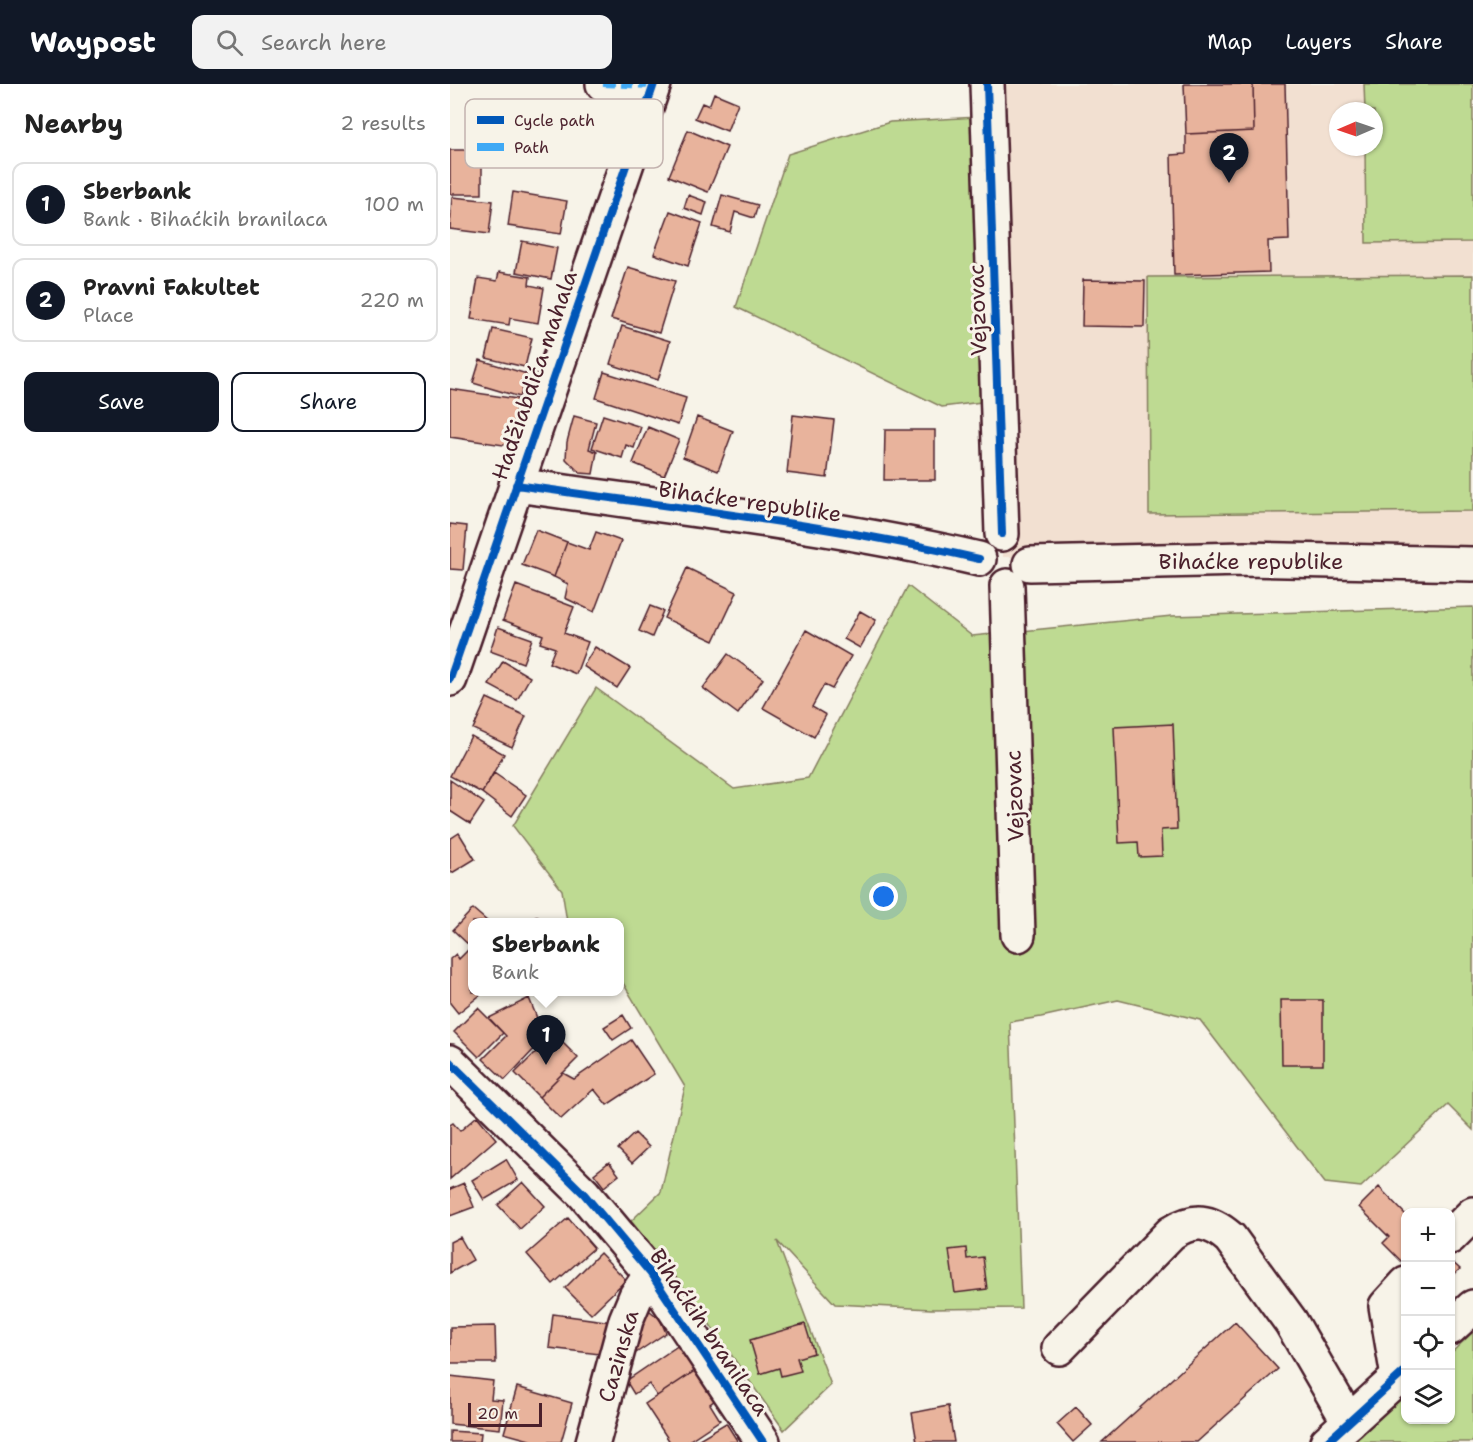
<!DOCTYPE html>
<html lang="en">
<head>
<meta charset="utf-8">
<style>
	:root { --surface:#fff; --page:#f2f2f2; --text:#222; --muted:#767676; --line:#e0e0e0; --accent:#111827 }
	body { margin:0; font-family:"Shantell Sans",sans-serif; background:var(--page); color:var(--text) }
	.controls { position:absolute; right:18px; bottom:18px; display:grid; overflow:hidden; border-radius:12px; box-shadow:0 2px 4px #0004 }
	.controls button { width:54px; height:54px; display:grid; place-items:center; padding:0; border:0; border-bottom:2px solid var(--line); background:var(--surface); color:var(--text); font:30px sans-serif }
	.compass { position:absolute; left:879px; top:18px; width:54px; height:54px; border-radius:50%; background:var(--surface); box-shadow:0 2px 4px #0004; rotate:268deg }
	.scale { position:absolute; left:18px; bottom:15px; width:74px; box-sizing:border-box; padding-left:6px; border:3px solid #4a1f2b; border-top:0; font-size:16px; line-height:21px; white-space:nowrap; color:#4a1f2b; -webkit-text-stroke:4px #f7f3e8; paint-order:stroke }
	.you { position:absolute; left:434px; top:813px; width:21px; height:21px; margin:-15px; border:4px solid #fff; border-radius:50%; background:#1a73e8; box-shadow:0 0 0 9px #1a73e833 }
	.badge { display:grid; place-items:center; width:39px; height:39px; border-radius:50%; background:var(--accent); color:#fff; font-size:20px; font-weight:700 }
	.pin { position:absolute; translate:-50% -50px; filter:drop-shadow(0 2px 3px #0008) }
	.pin::after { content:''; position:absolute; top:32px; width:21px; height:18px; background:inherit; clip-path:polygon(0 0,100% 0,50% 100%) }
	.popup { position:absolute; left:18px; top:834px; width:156px; height:78px; box-sizing:border-box; display:grid; place-content:center; border-radius:12px; background:var(--surface); filter:drop-shadow(0 2px 4px #0005); font-size:20px; white-space:nowrap; color:var(--muted) }
	.popup b { font-size:22px; color:var(--text) }
	.popup::after { content:''; position:absolute; left:50%; top:100%; margin-left:-12px; border:12px solid transparent; border-top-color:var(--surface) }
	.list { margin:0; padding:0; list-style:none }
	h2 { display:flex; justify-content:space-between; align-items:center; height:78px; margin:0; padding:0 24px; font-size:26px }
	h2 small { font-size:20px; font-weight:400; color:var(--muted) }
	.list li { display:grid; grid-template-columns:39px 1fr auto; gap:18px; align-items:center; box-sizing:border-box; height:84px; margin:0 12px 12px; padding:0 12px; border:2px solid var(--line); border-radius:12px }
	.list b { display:block; font-size:22px; white-space:nowrap }
	.list p { margin:0; font-size:20px; white-space:nowrap; color:var(--muted) }
	.list em { font-size:20px; font-style:normal; color:var(--muted) }
	.actions { display:flex; gap:12px; padding:18px 24px }
	.actions a { flex:1; padding:14px 0; border:2px solid var(--accent); border-radius:12px; text-align:center; font-size:21px; color:var(--accent) }
	.actions .main { background:var(--accent); color:#fff }
	.icon { flex:none; width:33px; height:33px; fill:none; stroke:currentColor; stroke-width:2; stroke-linecap:round; stroke-linejoin:round }
	.map { position:relative; flex:none; width:1023px; height:1358px; overflow:hidden }
	header { display:flex; align-items:center; gap:36px; box-sizing:border-box; height:84px; padding:0 30px; background:var(--accent); color:#fff }
	header strong { font-size:28px }
	nav { display:flex; gap:33px; margin-inline-start:auto; font-size:21px }
	.search { width:420px; height:54px; background:var(--page); display:flex; align-items:center; gap:15px; box-sizing:border-box; padding:0 21px; border-radius:12px; color:var(--muted); font-size:22px }
	main { display:flex }
	aside { flex:1; background:var(--surface) }
	.map>svg:first-child { display:block }
	.built { fill:#f2e0d1; fill-rule:evenodd }
	.green { fill:#beda92; stroke:#847c5e; stroke-width:1.5 }
	.building { fill:#e8b39c; stroke:#4a1f2b; stroke-width:1.5 }
	.lines { fill:none; stroke-linecap:round; stroke-linejoin:round }
	.minor-casing { stroke:#4a1f2b; stroke-width:38 }
	.major-casing { stroke:#4a1f2b; stroke-width:38 }
	.minor { stroke:#f7f3e8; stroke-width:33 }
	.major { stroke:#f7f3e8; stroke-width:33 }
	.quiet { stroke:#3fa9f5; stroke-width:6; stroke-dasharray:12 6; stroke-linecap:butt }
	.cycleway-casing { stroke:#f7f3e8; stroke-width:11 }
	.cycleway { stroke:#0057b8; stroke-width:8 }
	.labels { text-anchor:middle; stroke-width:6; stroke-linejoin:round; paint-order:stroke }
	.street-label { font-size:22px; fill:#4a1f2b; stroke:#f7f3e8 }
	.key { fill:#f7f3e8; stroke:#c3b3af; stroke-width:1.5 }
	.key-label { font-size:16px; fill:#4a1f2b }
</style>
</head>
<body>
<header>
<strong>Waypost</strong>
<div class="search"><svg class="icon" aria-label="search" viewBox="0 0 24 24"><circle cx="10" cy="10" r="6"/><path d="M15 15l6 6"/></svg>Search here</div>
<nav><a>Map</a><a>Layers</a><a>Share</a></nav>
</header>
<main>
<aside>
<h2>Nearby<small>2 results</small></h2>
<ul class="list">
<li><span class="badge">1</span><div><b>Sberbank</b><p>Bank · Bihaćkih branilaca</p></div><em>100 m</em></li>
<li><span class="badge">2</span><div><b>Pravni Fakultet</b><p>Place</p></div><em>220 m</em></li>
</ul>
<div class="actions"><a class="main">Save</a><a>Share</a></div>
</aside>
<div class="map">
<svg width="1023" height="1358" viewBox="0 0 1023 1358">
	<rect width="100%" height="100%" fill="#f7f3e8"/>
	<filter id="ink" filterUnits="userSpaceOnUse"><feTurbulence type="fractalNoise" baseFrequency=".0167" numOctaves="2"/><feDisplacementMap in="SourceGraphic" scale="12" xChannelSelector="R" yChannelSelector="G"/><feConvolveMatrix kernelMatrix="1 2 1 2 8 2 1 2 1" color-interpolation-filters="sRGB"/></filter>
	<g filter="url(#ink)">
		<!-- built -->
		<path class="built" d="M 537,0 L 1023,0 L 1023,480 L 795,475 L 553,473 ZM 888,27 L 924,27 L 924,63 L 888,63 Z"/>
		<!-- green -->
		<path class="green" d="M 914,0 L 1023,0 L 1023,158 L 916,159 L 915,63 L 924,63 L 924,27 L 915,27 Z
			M 545,32 L 547,316 L 492,323 L 286,223 L 338,70 L 440,38 Z
			M 1023,191 L 1023,427 L 699,430 L 698,193 Z
			M 458,502 L 522,552 L 722,532 L 1023,523 L 1023,1046 L 998,1021 L 911,1103 L 875,1099 L 750,936 L 668,916 L 591,933 L 560,938 L 571,1224 L 481,1225 L 385,1220 L 327,1157 L 381,1301 L 334,1346 L 235,1205 L 181,1137 L 211,1108 L 235,1003 L 170,894 L 170,838 L 117,838 L 112,806 L 63,742 L 146,604 L 284,705 L 358,694 Z
			M 1023,1248 L 1023,1358 L 903,1358 L 955,1310 L 956,1336 L 1000,1336 L 1001,1269 Z"/>
		<!-- building -->
		<path class="building" d="M 734,0 L 803,0 L 804,47 L 736,50 Z
			M 803,0 L 835,0 L 839,156 L 818,157 L 819,188 L 724,191 L 721,71 L 736,70 L 736,50 L 804,47 Z
			M 264,9 L 288,19 L 277,47 L 245,34 L 252,19 L 259,22 Z
			M 53,29 L 86,30 L 86,63 L 53,62 Z
			M 117,33 L 162,36 L 160,70 L 93,66 L 95,39 L 117,40 Z
			M 238,46 L 277,63 L 258,108 L 219,92 Z
			M 0,66 L 32,66 L 32,110 L 0,110 Z
			M 63,108 L 117,117 L 111,150 L 58,142 Z
			M 238,111 L 257,118 L 253,131 L 234,124 Z
			M 272,111 L 308,121 L 304,134 L 285,128 L 280,148 L 263,143 Z
			M 2,113 L 43,117 L 39,150 L 0,145 Z
			M 220,127 L 252,139 L 238,182 L 204,170 Z
			M 72,157 L 107,164 L 101,195 L 66,188 Z
			M 178,183 L 225,197 L 209,249 L 161,235 Z
			M 49,188 L 80,193 L 79,201 L 94,204 L 88,239 L 60,234 L 59,241 L 21,235 L 28,194 L 47,197 Z
			M 633,196 L 695,197 L 694,243 L 632,242 Z
			M 172,242 L 220,257 L 208,296 L 160,280 Z
			M 43,245 L 82,254 L 75,283 L 36,274 Z
			M 30,276 L 77,290 L 70,313 L 23,299 Z
			M 154,288 L 236,314 L 228,341 L 146,314 Z
			M 0,305 L 67,315 L 60,362 L 0,353 Z
			M 153,331 L 191,343 L 184,364 L 176,361 L 172,374 L 142,364 Z
			M 343,331 L 384,336 L 377,394 L 337,389 Z
			M 124,332 L 146,338 L 139,365 L 147,368 L 143,390 L 130,389 L 116,375 L 117,358 Z
			M 247,333 L 283,347 L 268,387 L 233,373 Z
			M 198,343 L 229,356 L 214,392 L 183,379 Z
			M 435,346 L 485,346 L 485,396 L 434,396 Z
			M 0,440 L 17,442 L 13,486 L 0,485 Z
			M 86,446 L 117,458 L 104,493 L 72,481 Z
			M 146,448 L 171,457 L 144,528 L 115,514 L 118,500 L 104,493 L 117,458 L 139,466 Z
			M 237,484 L 287,508 L 264,557 L 214,534 Z
			M 66,501 L 124,523 L 114,549 L 138,558 L 126,590 L 99,579 L 105,564 L 90,559 L 93,551 L 53,536 Z
			M 200,522 L 213,527 L 202,553 L 189,547 Z
			M 410,527 L 426,536 L 410,564 L 394,555 Z
			M 48,543 L 82,555 L 73,579 L 40,567 Z
			M 356,546 L 401,572 L 382,605 L 374,601 L 362,623 L 376,631 L 364,653 L 313,624 Z
			M 145,563 L 180,584 L 167,604 L 133,582 Z
			M 278,570 L 313,595 L 288,630 L 253,604 Z
			M 53,577 L 80,593 L 67,616 L 39,601 Z
			M 37,614 L 76,632 L 62,663 L 23,645 Z
			M 723,640 L 727,745 L 711,746 L 712,772 L 689,773 L 688,758 L 669,759 L 664,643 Z
			M 21,652 L 54,670 L 32,709 L 0,692 Z
			M 44,689 L 76,711 L 62,732 L 32,709 Z
			M 0,696 L 34,719 L 20,740 L 0,727 Z
			M 9,749 L 25,775 L 2,789 L 0,786 L 0,755 Z
			M 23,825 L 38,838 L 22,838 L 22,864 L 3,846 Z
			M 87,832 L 92,838 L 79,838 Z
			M 21,863 L 22,864 L 22,908 L 34,908 L 8,929 L 0,919 L 0,875 L 6,870 L 9,875 Z
			M 79,914 L 87,934 L 89,960 L 55,996 L 33,975 L 56,952 L 39,934 Z
			M 831,916 L 873,916 L 873,981 L 832,981 Z
			M 28,924 L 53,949 L 29,973 L 4,948 Z
			M 173,931 L 181,944 L 163,956 L 154,943 Z
			M 104,950 L 128,974 L 89,1013 L 65,989 Z
			M 181,956 L 204,990 L 157,1021 L 144,1005 L 111,1035 L 89,1013 L 113,989 L 124,995 Z
			M 27,1032 L 46,1055 L 0,1095 L 0,1041 L 3,1039 L 10,1047 Z
			M 185,1049 L 199,1063 L 182,1079 L 168,1065 Z
			M 56,1075 L 68,1096 L 34,1116 L 22,1096 Z
			M 159,1078 L 169,1091 L 154,1103 L 144,1090 Z
			M 73,1098 L 95,1122 L 70,1145 L 48,1121 Z
			M 14,1099 L 24,1123 L 0,1132 L 0,1105 Z
			M 929,1103 L 956,1131 L 956,1182 L 933,1159 L 939,1153 L 909,1123 Z
			M 118,1134 L 144,1164 L 103,1200 L 77,1170 Z
			M 10,1153 L 23,1176 L 0,1189 L 0,1158 Z
			M 516,1164 L 517,1175 L 533,1173 L 537,1205 L 505,1209 L 499,1166 Z
			M 150,1169 L 176,1196 L 141,1230 L 115,1204 Z
			M 1000,1176 L 1010,1185 L 1000,1194 Z
			M 200,1227 L 210,1235 L 216,1249 L 174,1277 L 182,1235 Z
			M 103,1230 L 162,1238 L 158,1271 L 99,1264 Z
			M 785,1238 L 828,1285 L 747,1358 L 652,1358 Z
			M 355,1240 L 364,1269 L 347,1274 L 351,1287 L 331,1292 L 329,1284 L 310,1290 L 300,1256 Z
			M 45,1242 L 46,1279 L 0,1279 L 0,1243 Z
			M 229,1261 L 246,1286 L 207,1312 L 199,1300 L 184,1310 L 176,1297 Z
			M 246,1286 L 265,1316 L 260,1320 L 270,1336 L 237,1358 L 220,1358 L 195,1320 Z
			M 0,1292 L 43,1297 L 41,1315 L 53,1316 L 50,1345 L 0,1340 Z
			M 67,1303 L 122,1319 L 111,1358 L 87,1358 L 54,1349 Z
			M 498,1322 L 504,1358 L 467,1358 L 462,1329 Z
			M 626,1323 L 642,1341 L 623,1358 L 607,1340 Z
			M 276,1339 L 288,1358 L 244,1358 Z
			M 0,1347 L 31,1349 L 30,1358 L 0,1358 Z"/>
		<g class="lines">
			<!-- minor casing -->
			<g class="minor-casing">
				<path id="minor" d="M 153,0 L 203,2
					M 537,0 L 552,450
					M 66,401 C 220,423 377,440 529,475
					M 580,480 L 795,475 L 1023,480
					M 557,502 L 568,851
					M 0,595 L 204,0
					M 1000,1153 L 1023,1130
					M 609,1264 L 721,1149 C 745,1134 759,1136 780,1154 L 841,1238 L 899,1338
					M 948,1293 L 936,1222 L 956,1200
					M 143,1358 L 176,1236 L 186,1212 L 201,1190"/>
			</g>
			<!-- major casing -->
			<g class="major-casing">
				<path id="major" d="M 0,978 L 134,1110 L 201,1190 L 313,1358
					M 1000,1244 L 1023,1223
					M 877,1358 L 956,1286"/>
			</g>
			<!-- minor -->
			<use href="#minor" class="minor"/>
			<!-- major -->
			<use href="#major" class="major"/>
			<!-- quiet -->
			<path class="quiet" d="M 153,0 L 203,2"/>
			<!-- cycleway casing -->
			<g class="cycleway-casing">
				<path id="cycleway" d="M 537,0 L 552,450
					M 66,401 C 220,423 377,440 529,475
					M 0,595 L 204,0
					M 0,978 L 134,1110 L 201,1190 L 313,1358
					M 877,1358 L 956,1286"/>
			</g>
			<!-- cycleway -->
			<use href="#cycleway" class="cycleway"/>
		</g>
	</g>
	<g class="labels">
		<!-- street labels -->
		<g class="street-label">
			<text transform="translate(527 226) rotate(-92)" y="8">Vejzovac</text>
			<text transform="translate(84 291) rotate(-71)" y="8">Hadžiabdića mahala</text>
			<text transform="translate(300 417) rotate(8)" y="8">Bihaćke republike</text>
			<text x="801" y="485">Bihaćke republike</text>
			<text transform="translate(564 712) rotate(-92)" y="8">Vejzovac</text>
			<text transform="translate(260 1248) rotate(56)" y="8">Bihaćkih branilaca</text>
			<text transform="translate(168 1272) rotate(-74)" y="8">Cazinska</text>
		</g>
	</g>
	<!-- legend -->
	<rect x="15" y="15" width="198" height="69" rx="9" class="key"/>
	<rect x="27" y="32" width="27" height="8" fill="#0057b8"/>
	<rect x="27" y="59" width="27" height="8" fill="#3fa9f5"/>
	<g class="key-label">
		<text x="64" y="42">Cycle path</text>
		<text x="64" y="69">Path</text>
	</g>
</svg>
<div class="controls">
<button>+</button>
<button>−</button>
<button><svg class="icon" aria-label="locate" viewBox="0 0 24 24"><circle cx="12" cy="12" r="6"/><path d="M12 2v4M12 18v4M2 12h4M18 12h4"/></svg></button>
<button><svg class="icon" aria-label="layers" viewBox="0 0 24 24"><path d="M12 4l9 5-9 5-9-5zM3 14l9 5 9-5"/></svg></button>
</div>
<svg class="compass" viewBox="-18 -18 36 36"><path d="M0-13l5 13h-10z" fill="#e53935"/><path d="M0 13l5-13h-10z" fill="#767676"/></svg>
<div class="scale">20 m</div>
<div class="you"></div>
<div class="pin badge" style="left:96px;top:981px">1</div>
<div class="popup"><b>Sberbank</b>Bank</div>
<div class="pin badge" style="left:779px;top:99px">2</div>
</div>
</main>
</body>
</html>
